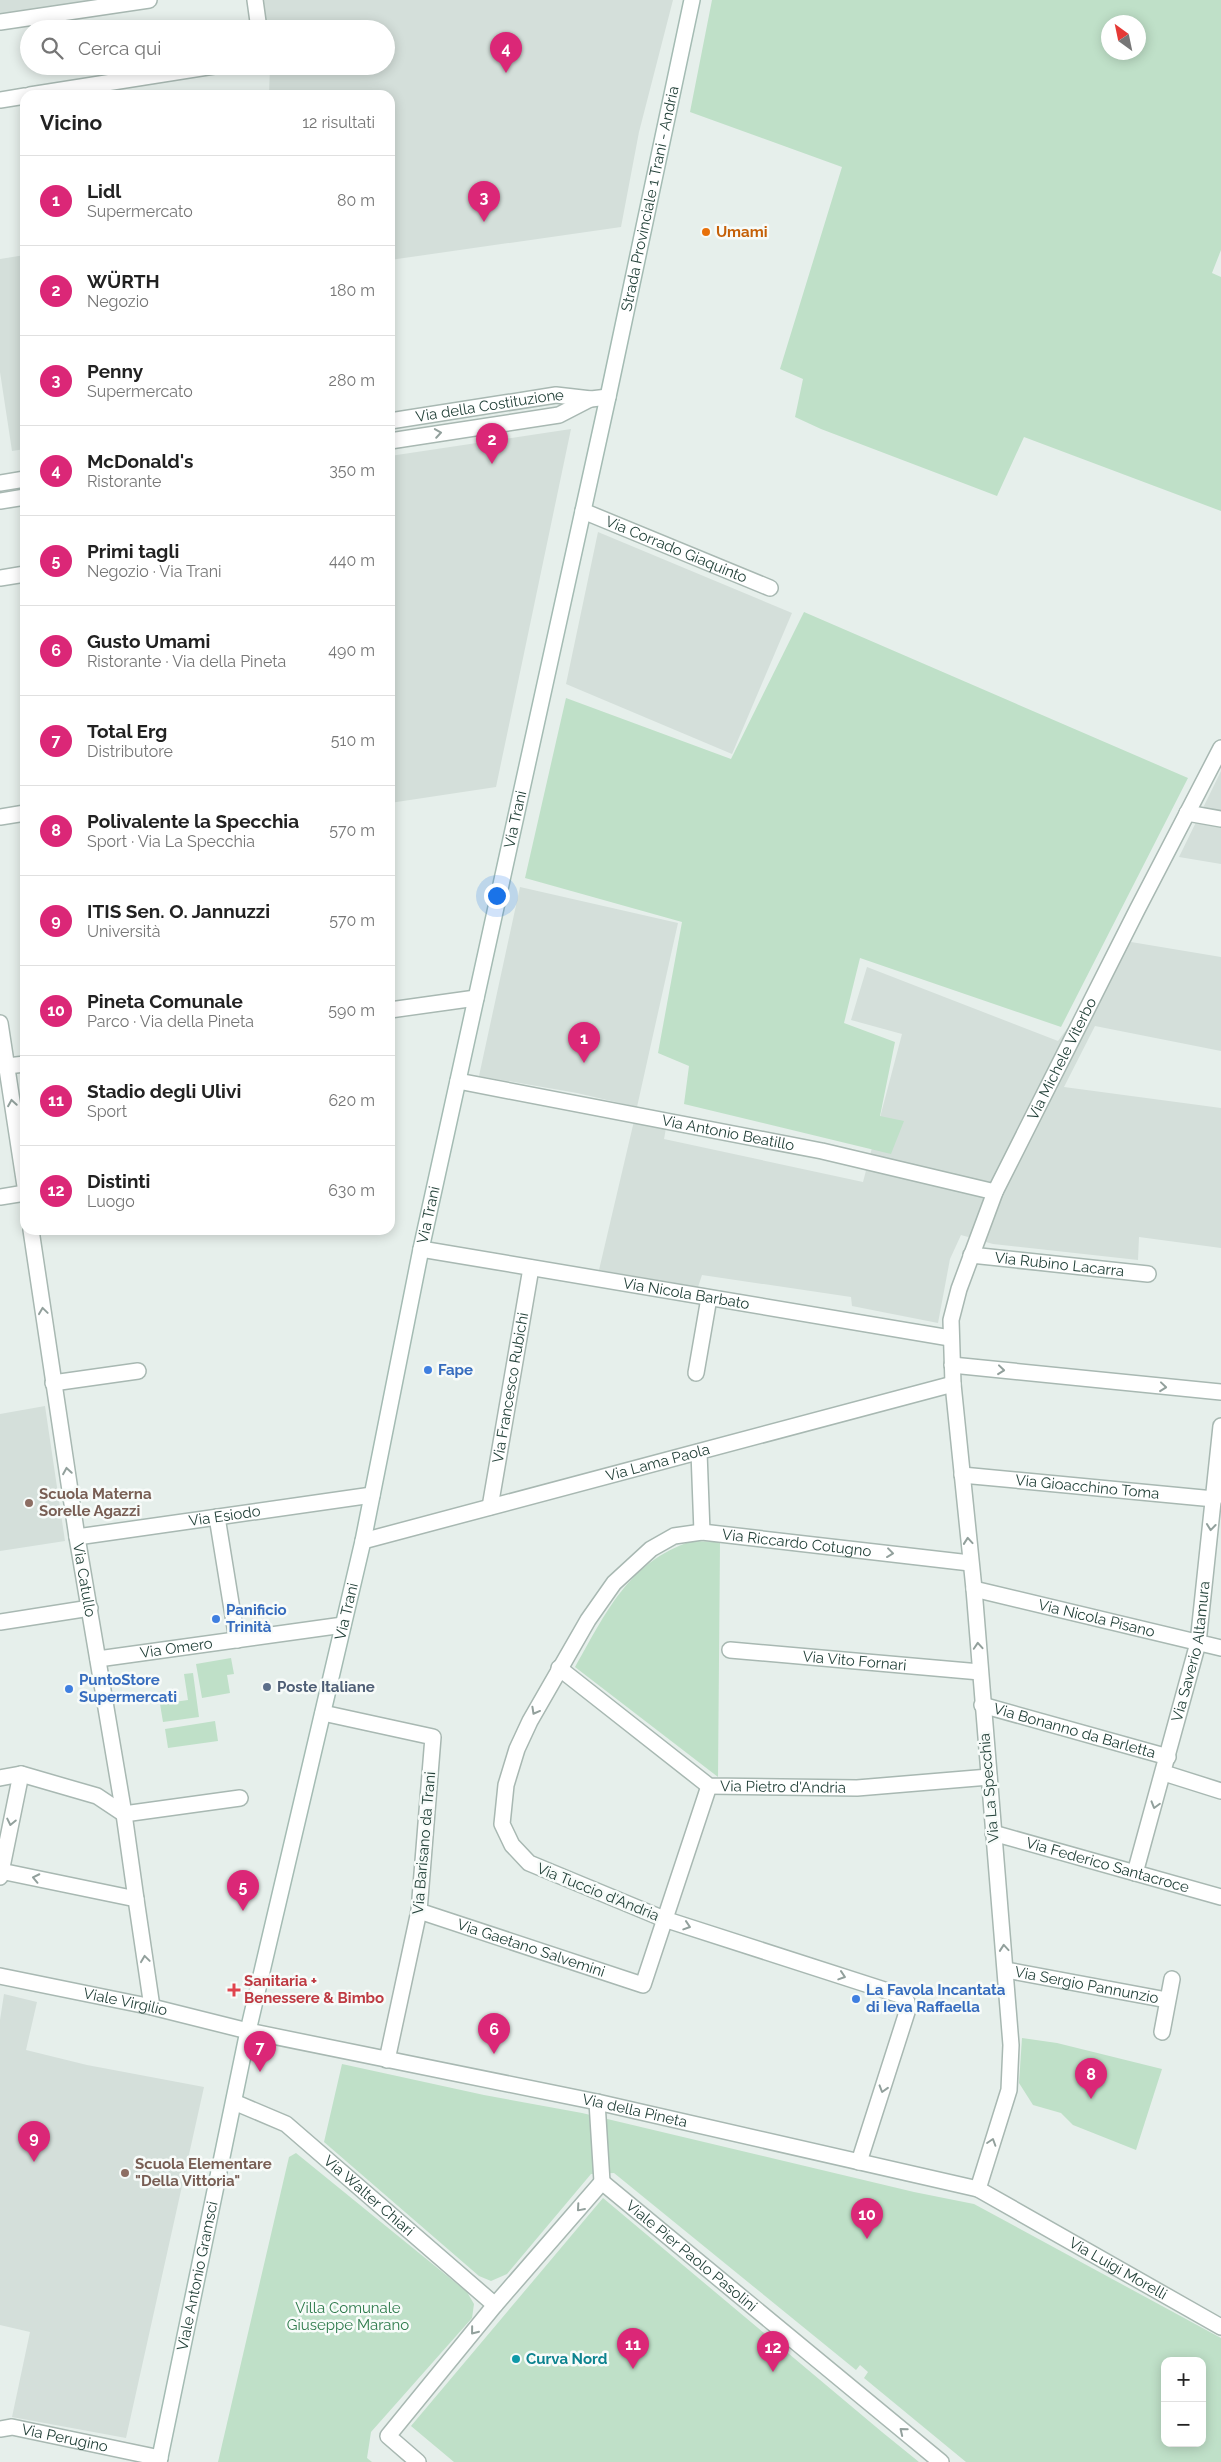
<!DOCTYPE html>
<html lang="it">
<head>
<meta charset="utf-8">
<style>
	:root { --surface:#fff; --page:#f2f2f2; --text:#222; --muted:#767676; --line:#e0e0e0; --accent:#db2777 }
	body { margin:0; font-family:Raleway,sans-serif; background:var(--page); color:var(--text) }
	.controls { position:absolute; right:15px; bottom:15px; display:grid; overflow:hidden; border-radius:10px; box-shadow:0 2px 12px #0003 }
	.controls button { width:45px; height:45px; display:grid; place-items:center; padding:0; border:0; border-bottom:1px solid var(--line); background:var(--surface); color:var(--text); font:25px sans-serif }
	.compass { position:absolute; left:1101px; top:15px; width:45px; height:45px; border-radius:50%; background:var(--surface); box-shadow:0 2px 12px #0003; rotate:327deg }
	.you { position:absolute; left:496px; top:895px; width:18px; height:18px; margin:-12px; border:4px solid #fff; border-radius:50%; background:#1a73e8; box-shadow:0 0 0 8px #1a73e833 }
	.badge { display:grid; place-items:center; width:32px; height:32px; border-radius:50%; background:var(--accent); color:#fff; font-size:16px; font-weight:700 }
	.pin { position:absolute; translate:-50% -41px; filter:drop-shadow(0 1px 2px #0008) }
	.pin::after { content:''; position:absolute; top:26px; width:18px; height:15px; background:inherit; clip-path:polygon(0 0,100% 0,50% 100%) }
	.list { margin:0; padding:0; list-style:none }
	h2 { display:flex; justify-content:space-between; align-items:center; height:65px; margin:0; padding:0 20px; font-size:21px }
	h2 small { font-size:16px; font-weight:400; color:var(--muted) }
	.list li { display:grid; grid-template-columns:32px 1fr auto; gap:15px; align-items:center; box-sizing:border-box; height:90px; padding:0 20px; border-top:1px solid var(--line) }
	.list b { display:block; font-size:19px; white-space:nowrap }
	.list p { margin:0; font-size:16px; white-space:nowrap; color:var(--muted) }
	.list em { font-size:16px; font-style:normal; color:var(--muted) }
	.icon { flex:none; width:28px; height:28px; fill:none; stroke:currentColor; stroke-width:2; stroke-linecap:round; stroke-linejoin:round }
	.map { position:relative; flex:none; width:1221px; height:2462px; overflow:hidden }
	.search { position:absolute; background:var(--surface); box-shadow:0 2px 12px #0003; left:20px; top:20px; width:375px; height:55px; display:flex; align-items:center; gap:12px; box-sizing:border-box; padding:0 18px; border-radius:28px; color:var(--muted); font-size:19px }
	.panel { position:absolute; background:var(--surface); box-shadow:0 2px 12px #0003; left:20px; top:90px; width:375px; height:1145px; border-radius:15px }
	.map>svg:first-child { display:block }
	.built { fill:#d4dfda }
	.green { fill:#bfe0c8; fill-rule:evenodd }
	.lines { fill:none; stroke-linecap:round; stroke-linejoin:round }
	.minor-casing { stroke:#a8b8b2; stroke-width:18 }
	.tertiary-casing { stroke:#a8b8b2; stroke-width:18 }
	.secondary-casing { stroke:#a4bbb3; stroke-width:18 }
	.minor { stroke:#fff; stroke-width:15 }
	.tertiary { stroke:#fff; stroke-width:15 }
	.secondary { stroke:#fff; stroke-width:15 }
	.oneway { stroke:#92a09c }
	.food-dot { fill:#e8710a; stroke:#f7fbf9; stroke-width:2 }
	.shop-dot { fill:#3f7fe0; stroke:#f7fbf9; stroke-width:2 }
	.education-dot { fill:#8d6e63; stroke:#f7fbf9; stroke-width:2 }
	.service-dot { fill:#5c6f8a; stroke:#f7fbf9; stroke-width:2 }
	.health-dot { fill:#e0444e; stroke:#f7fbf9; stroke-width:2 }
	.culture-dot { fill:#0f9aa8; stroke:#f7fbf9; stroke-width:2 }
	.labels { text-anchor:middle; stroke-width:5; stroke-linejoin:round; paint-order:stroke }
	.street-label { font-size:15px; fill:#24423a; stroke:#f7fbf9 }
	.food-label { font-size:15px; font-weight:bold; fill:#c56008; stroke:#f7fbf9; text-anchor:start }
	.shop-label { font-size:15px; font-weight:bold; fill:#366cbe; stroke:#f7fbf9; text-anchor:start }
	.education-label { font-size:15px; font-weight:bold; fill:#785e54; stroke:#f7fbf9; text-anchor:start }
	.service-label { font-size:15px; font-weight:bold; fill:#4e5e75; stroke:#f7fbf9; text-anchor:start }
	.health-label { font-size:15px; font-weight:bold; fill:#be3a42; stroke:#f7fbf9; text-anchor:start }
	.park-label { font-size:15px; fill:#2d7a4b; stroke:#f7fbf9 }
	.culture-label { font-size:15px; font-weight:bold; fill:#0d838f; stroke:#f7fbf9; text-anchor:start }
</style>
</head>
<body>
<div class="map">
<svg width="1221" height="2462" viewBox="0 0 1221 2462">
	<rect width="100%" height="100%" fill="#e6efeb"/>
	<!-- built -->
	<path class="built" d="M 0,0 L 105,0 L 0,15 Z
		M 262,0 L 673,0 L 639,132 L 621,227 L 390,260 L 390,95 L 269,95 L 270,66 L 386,66 L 386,29 L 266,29 Z
		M 25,255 L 25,449 L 12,451 L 0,372 L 0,259 Z
		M 571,429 L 496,787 L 390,803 L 390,456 Z
		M 598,532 L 792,613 L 732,754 L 566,684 Z
		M 1221,771 L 1221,864 L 1179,857 Z
		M 520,887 L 678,923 L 637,1107 L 577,1093 L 479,1076 Z
		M 1131,942 L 1221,957 L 1221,1051 L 1095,1026 L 1064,1087 L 1221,1108 L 1221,1248 L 1139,1237 L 1138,1260 L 993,1244 L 961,1235 L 950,1259 L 938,1323 L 852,1306 L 851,1297 L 702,1275 L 698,1287 L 599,1270 L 634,1121 L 666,1128 L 664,1139 L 863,1182 L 902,1034 L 851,1020 L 867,967 L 1058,1041 Z
		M 45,1406 L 65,1541 L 0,1551 L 0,1414 Z
		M 4,1994 L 37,2002 L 26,2050 L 87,2065 L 204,2087 L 126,2438 L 12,2417 L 30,2332 L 0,2325 L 0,2020 Z"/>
	<!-- green -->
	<path class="green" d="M 712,0 L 1221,0 L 1221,250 L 1212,273 L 1221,277 L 1221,511 L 1024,437 L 997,496 L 821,429 L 795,417 L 803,379 L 780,369 L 842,167 L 690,112 ZM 1108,22 L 1138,22 L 1138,52 L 1108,52 Z
		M 804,612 L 1188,778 L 1061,1027 L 860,958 L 844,1023 L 895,1042 L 880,1116 L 904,1121 L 891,1154 L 684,1104 L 689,1066 L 658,1053 L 682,922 L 525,878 L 566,698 L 731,759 Z
		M 692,1541 L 720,1542 L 718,1777 L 575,1667 C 606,1613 628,1562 692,1541 Z
		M 231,1658 L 234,1674 L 227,1675 L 230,1693 L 202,1698 L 196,1664 Z
		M 193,1673 L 199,1717 L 163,1722 L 160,1704 L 188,1700 L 184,1674 Z
		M 215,1721 L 218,1741 L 168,1748 L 165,1729 Z
		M 1022,2038 L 1057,2043 L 1162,2069 L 1136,2150 L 1073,2125 L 1061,2113 L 1033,2105 L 1019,2083 Z
		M 342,2064 L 484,2095 L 582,2113 L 914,2192 L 974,2204 L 1221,2338 L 1221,2462 L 966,2462 L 864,2378 L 868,2372 L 860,2365 L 856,2370 L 614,2173 L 591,2174 L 507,2274 L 491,2281 L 479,2276 L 324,2142 ZM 1165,2361 L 1202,2361 L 1202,2443 L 1165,2443 Z
		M 296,2153 L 467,2292 L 474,2304 L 472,2318 L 371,2432 L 367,2458 L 372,2462 L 218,2462 L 289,2157 Z
		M 603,2198 L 882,2432 L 919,2462 L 454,2462 L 411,2426 Z"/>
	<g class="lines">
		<!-- minor casing -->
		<g class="minor-casing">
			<g id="minor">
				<path d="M 255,0 L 259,29"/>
				<path d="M 0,22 L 149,0"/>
				<path d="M 30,95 L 214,66"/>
				<path d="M 0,100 L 25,96"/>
				<path id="s1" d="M 390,421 L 556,395 L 591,399 L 608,397"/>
				<path d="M 390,441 L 559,415 L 590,399"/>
				<path d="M 0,483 L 25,479"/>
				<path d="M 0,501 L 25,497"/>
				<path id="s2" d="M 583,511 L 770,588"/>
				<path d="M 0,578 L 25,574"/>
				<path d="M 1187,813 L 1221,819"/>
				<path d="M 0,817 L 25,813"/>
				<path d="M 390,1010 L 476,998"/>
				<path d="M 0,1023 L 25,1186"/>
				<path d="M 7,1066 L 25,1064"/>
				<path id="s3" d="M 458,1081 L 822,1151 L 995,1192"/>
				<path d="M 0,1197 L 25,1193"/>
				<path id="s4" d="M 31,1230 L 77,1537 L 124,1814 L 136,1899"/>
				<path id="s5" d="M 421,1249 L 950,1338"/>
				<path id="s6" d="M 971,1255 L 1148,1274"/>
				<path d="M 952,1365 L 1221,1392"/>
				<path d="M 696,1373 L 709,1298"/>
				<path d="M 53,1383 L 138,1371"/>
				<path d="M 699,1452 L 702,1532"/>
				<path id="s7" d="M 962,1475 L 1214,1499"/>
				<path id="s8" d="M 490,1507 L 531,1268"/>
				<path d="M 217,1517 L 237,1640"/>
				<path id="s9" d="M 77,1537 L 372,1495"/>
				<path id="s10" d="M 363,1541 L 953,1384"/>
				<path id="s11" d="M 974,1589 L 1221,1648"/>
				<path d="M 0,1622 L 90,1608"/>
				<path id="s12" d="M 730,1650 L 980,1672"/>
				<path id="s13" d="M 98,1659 L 343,1625"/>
				<path id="s14" d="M 559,1668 L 709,1786 L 857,1788 L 989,1777"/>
				<path id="s15" d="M 982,1705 L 1168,1757"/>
				<path d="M 323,1713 L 433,1737 L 419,1911 L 387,2060"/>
				<path d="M 1164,1773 L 1221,1791"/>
				<path d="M 0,1778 L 21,1774 L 97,1796 L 124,1814 L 240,1798"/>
				<path id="s16" d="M 993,1833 L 1221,1897"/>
				<path d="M 1,1871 L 136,1899 L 152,2007"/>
				<path id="s17" d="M 1135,1873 L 1198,1643 L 1221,1426"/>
				<path d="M 0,1877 L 21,1774"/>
				<path id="s18" d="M 419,1911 L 643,1985 L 709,1786"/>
				<path id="s19" d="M 1006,1970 L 1167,2000"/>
				<path d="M 1162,2032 L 1172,1979"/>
				<path id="s20" d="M 234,2102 L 286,2124 L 495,2305"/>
				<path d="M 597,2102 L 602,2182"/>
				<path id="s21" d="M 859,2162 L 908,2009 L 907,2002 L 903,1996 L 664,1919 L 529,1863 L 512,1845 L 502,1824 L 506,1785 L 517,1749 L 530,1721 L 588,1620 L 614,1583 L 651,1549 L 674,1536 L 702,1532 L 970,1563"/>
				<path id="s22" d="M 978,2189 L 1009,2090 L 1011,2045 L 974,1589 L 953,1384 L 951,1320 L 959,1289 L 995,1192 L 1137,910 L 1221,748"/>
				<path id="s23" d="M 0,2429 L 12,2427 L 160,2458"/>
				<path id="s24" d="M 418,2462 L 388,2436 L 495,2305 L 602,2182 L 941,2462"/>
			</g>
		</g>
		<!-- tertiary casing -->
		<g class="tertiary-casing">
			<g id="tertiary">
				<path id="s25" d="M 0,1976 L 152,2007 L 248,2031 L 597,2102 L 978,2189 L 1221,2327"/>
			</g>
		</g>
		<!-- secondary casing -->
		<g class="secondary-casing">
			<g id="secondary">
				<path id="s26" d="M 159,2462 L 248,2031 L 363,1541 L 421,1249 L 608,397 L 692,0"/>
			</g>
		</g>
		<!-- minor -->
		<use href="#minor" class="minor"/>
		<!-- tertiary -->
		<use href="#tertiary" class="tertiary"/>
		<!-- secondary -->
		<use href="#secondary" class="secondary"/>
	</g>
	<!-- one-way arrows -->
	<defs><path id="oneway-chevron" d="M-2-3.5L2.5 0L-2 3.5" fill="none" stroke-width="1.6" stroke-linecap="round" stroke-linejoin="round" transform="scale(1.25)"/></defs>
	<g class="oneway">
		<use href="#oneway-chevron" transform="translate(438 433) rotate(-9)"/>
		<use href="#oneway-chevron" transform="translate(12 1103) rotate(-99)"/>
		<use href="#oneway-chevron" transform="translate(43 1311) rotate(-98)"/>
		<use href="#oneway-chevron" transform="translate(1001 1370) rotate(6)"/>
		<use href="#oneway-chevron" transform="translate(1163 1387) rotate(6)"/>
		<use href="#oneway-chevron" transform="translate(67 1471) rotate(-99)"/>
		<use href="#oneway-chevron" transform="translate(1211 1527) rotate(96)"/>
		<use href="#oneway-chevron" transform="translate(968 1541) rotate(-95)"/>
		<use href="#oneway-chevron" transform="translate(890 1553) rotate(7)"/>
		<use href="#oneway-chevron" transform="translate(978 1646) rotate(-94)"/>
		<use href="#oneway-chevron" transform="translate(535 1711) rotate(119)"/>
		<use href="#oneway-chevron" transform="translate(1155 1805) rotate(106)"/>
		<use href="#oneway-chevron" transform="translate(11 1822) rotate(102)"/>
		<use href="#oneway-chevron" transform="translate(36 1878) rotate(-168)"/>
		<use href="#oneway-chevron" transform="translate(687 1926) rotate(18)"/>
		<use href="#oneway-chevron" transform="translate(1004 1948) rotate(-95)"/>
		<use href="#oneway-chevron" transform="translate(145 1959) rotate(-98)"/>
		<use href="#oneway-chevron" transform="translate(842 1976) rotate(18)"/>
		<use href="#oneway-chevron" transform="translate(883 2089) rotate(107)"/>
		<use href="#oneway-chevron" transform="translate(992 2142) rotate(-72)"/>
		<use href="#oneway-chevron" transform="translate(580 2208) rotate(131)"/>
		<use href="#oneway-chevron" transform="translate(474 2331) rotate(129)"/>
		<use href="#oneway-chevron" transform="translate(903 2431) rotate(-141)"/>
	</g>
	<!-- markers -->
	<circle class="food-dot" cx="706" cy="232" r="5"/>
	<g class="shop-dot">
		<circle cx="428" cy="1370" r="5"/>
		<circle cx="216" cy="1619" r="5"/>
		<circle cx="69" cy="1689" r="5"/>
		<circle cx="856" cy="1999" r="5"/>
	</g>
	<g class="education-dot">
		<circle cx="29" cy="1503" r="5"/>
		<circle cx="125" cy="2173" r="5"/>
	</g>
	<circle class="service-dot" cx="267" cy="1687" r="5"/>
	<path class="health-dot" d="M231.5 1982.5h5v5h5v5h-5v5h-5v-5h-5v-5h5z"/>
	<circle class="culture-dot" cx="516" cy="2359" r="5"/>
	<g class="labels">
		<!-- street labels -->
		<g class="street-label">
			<text dy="5" stroke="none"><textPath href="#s26" startOffset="2316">Strada Provinciale 1 Trani - Andria</textPath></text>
			<text dy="5" stroke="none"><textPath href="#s1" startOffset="101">Via della Costituzione</textPath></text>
			<text dy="5" stroke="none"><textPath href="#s2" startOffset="101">Via Corrado Giaquinto</textPath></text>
			<text dy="5" stroke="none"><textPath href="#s26" startOffset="1681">Via Trani</textPath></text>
			<text dy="5" stroke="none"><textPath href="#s22" startOffset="1161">Via Michele Viterbo</textPath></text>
			<text dy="5" stroke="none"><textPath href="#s3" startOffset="275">Via Antonio Beatillo</textPath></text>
			<text dy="5" stroke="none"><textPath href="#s26" startOffset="1276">Via Trani</textPath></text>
			<text dy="5" stroke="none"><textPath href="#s6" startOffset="89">Via Rubino Lacarra</textPath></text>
			<text dy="5" stroke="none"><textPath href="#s5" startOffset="269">Via Nicola Barbato</textPath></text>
			<text dy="5" stroke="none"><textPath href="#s8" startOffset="121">Via Francesco Rubichi</textPath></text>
			<text dy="5" stroke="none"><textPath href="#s10" startOffset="305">Via Lama Paola</textPath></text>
			<text dy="5" stroke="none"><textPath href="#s7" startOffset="126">Via Gioacchino Toma</textPath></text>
			<text dy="5" stroke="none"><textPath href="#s9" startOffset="149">Via Esiodo</textPath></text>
			<text dy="5" stroke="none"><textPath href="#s21" startOffset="1090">Via Riccardo Cotugno</textPath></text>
			<text dy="5" stroke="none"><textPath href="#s4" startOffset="354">Via Catullo</textPath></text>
			<text dy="5" stroke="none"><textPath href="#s26" startOffset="871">Via Trani</textPath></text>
			<text dy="5" stroke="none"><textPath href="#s11" startOffset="126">Via Nicola Pisano</textPath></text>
			<text dy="5" stroke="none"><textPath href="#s13" startOffset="79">Via Omero</textPath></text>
			<text dy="5" stroke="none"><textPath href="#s17" startOffset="229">Via Saverio Altamura</textPath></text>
			<text dy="5" stroke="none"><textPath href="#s12" startOffset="125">Via Vito Fornari</textPath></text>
			<text dy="5" stroke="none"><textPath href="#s15" startOffset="96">Via Bonanno da Barletta</textPath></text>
			<text dy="5" stroke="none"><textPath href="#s14" startOffset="265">Via Pietro d'Andria</textPath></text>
			<text transform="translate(989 1788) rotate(-95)" y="5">Via La Specchia</text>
			<text transform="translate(424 1843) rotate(-85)" y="5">Via Barisano da Trani</text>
			<text dy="5" stroke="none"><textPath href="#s16" startOffset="119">Via Federico Santacroce</textPath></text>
			<text transform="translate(598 1892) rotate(22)" y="5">Via Tuccio d'Andria</text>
			<text dy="5" stroke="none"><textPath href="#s18" startOffset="118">Via Gaetano Salvemini</textPath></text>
			<text dy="5" stroke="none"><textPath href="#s19" startOffset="82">Via Sergio Pannunzio</textPath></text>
			<text dy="5" stroke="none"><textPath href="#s25" startOffset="128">Viale Virgilio</textPath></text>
			<text dy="5" stroke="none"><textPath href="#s25" startOffset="649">Via della Pineta</textPath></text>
			<text dy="5" stroke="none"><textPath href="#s20" startOffset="166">Via Walter Chiari</textPath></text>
			<text dy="5" stroke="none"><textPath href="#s24" startOffset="488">Viale Pier Paolo Pasolini</textPath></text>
			<text dy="5" stroke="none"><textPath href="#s25" startOffset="1162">Via Luigi Morelli</textPath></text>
			<text dy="5" stroke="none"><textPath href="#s26" startOffset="190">Viale Antonio Gramsci</textPath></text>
			<text dy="5" stroke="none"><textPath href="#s23" startOffset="66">Via Perugino</textPath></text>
		</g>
		<!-- food labels -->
		<g class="food-label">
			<text x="716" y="237">Umami</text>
		</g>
		<!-- shop labels -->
		<g class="shop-label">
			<text x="438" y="1375">Fape</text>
			<text x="226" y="1615">Panificio<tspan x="226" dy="17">Trinità</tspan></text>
			<text x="79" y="1685">PuntoStore<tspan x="79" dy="17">Supermercati</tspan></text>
			<text x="866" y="1995">La Favola Incantata<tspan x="866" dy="17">di Ieva Raffaella</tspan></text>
		</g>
		<!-- education labels -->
		<g class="education-label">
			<text x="39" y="1499">Scuola Materna<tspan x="39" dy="17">Sorelle Agazzi</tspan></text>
			<text x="135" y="2169">Scuola Elementare<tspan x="135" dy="17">"Della Vittoria"</tspan></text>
		</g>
		<!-- service labels -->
		<g class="service-label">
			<text x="277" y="1692">Poste Italiane</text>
		</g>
		<!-- health labels -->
		<g class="health-label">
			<text x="244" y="1986">Sanitaria +<tspan x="244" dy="17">Benessere &amp; Bimbo</tspan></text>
		</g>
		<!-- park labels -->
		<g class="park-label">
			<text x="348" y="2313">Villa Comunale<tspan x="348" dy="17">Giuseppe Marano</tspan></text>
		</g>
		<!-- culture labels -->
		<g class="culture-label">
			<text x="526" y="2364">Curva Nord</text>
		</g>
	</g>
</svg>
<div class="controls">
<button>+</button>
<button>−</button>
</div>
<svg class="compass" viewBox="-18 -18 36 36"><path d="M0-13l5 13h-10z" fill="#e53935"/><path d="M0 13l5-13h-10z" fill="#767676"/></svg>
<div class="you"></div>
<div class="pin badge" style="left:584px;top:1063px">1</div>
<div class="pin badge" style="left:492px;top:464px">2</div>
<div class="pin badge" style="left:484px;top:222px">3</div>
<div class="pin badge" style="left:506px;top:73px">4</div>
<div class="pin badge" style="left:243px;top:1911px">5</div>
<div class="pin badge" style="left:494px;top:2054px">6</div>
<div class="pin badge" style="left:260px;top:2072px">7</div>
<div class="pin badge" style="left:1091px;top:2099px">8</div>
<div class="pin badge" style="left:34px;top:2162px">9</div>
<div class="pin badge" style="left:867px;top:2239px">10</div>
<div class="pin badge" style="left:633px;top:2369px">11</div>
<div class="pin badge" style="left:773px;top:2372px">12</div>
<div class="search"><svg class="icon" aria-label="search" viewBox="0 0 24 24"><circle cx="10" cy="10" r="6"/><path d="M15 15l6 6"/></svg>Cerca qui</div>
<section class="panel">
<h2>Vicino<small>12 risultati</small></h2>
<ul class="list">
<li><span class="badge">1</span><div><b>Lidl</b><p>Supermercato</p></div><em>80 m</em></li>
<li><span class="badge">2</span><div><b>WÜRTH</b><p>Negozio</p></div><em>180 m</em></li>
<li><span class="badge">3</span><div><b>Penny</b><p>Supermercato</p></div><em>280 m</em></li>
<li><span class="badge">4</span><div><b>McDonald's</b><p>Ristorante</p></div><em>350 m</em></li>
<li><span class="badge">5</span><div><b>Primi tagli</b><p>Negozio · Via Trani</p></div><em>440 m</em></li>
<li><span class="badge">6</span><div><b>Gusto Umami</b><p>Ristorante · Via della Pineta</p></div><em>490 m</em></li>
<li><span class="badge">7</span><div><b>Total Erg</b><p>Distributore</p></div><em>510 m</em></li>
<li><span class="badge">8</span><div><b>Polivalente la Specchia</b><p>Sport · Via La Specchia</p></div><em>570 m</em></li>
<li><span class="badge">9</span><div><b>ITIS Sen. O. Jannuzzi</b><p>Università</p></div><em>570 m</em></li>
<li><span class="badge">10</span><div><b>Pineta Comunale</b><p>Parco · Via della Pineta</p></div><em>590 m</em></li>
<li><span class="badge">11</span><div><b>Stadio degli Ulivi</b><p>Sport</p></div><em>620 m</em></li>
<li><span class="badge">12</span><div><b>Distinti</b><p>Luogo</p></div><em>630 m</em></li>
</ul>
</section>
</div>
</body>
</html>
